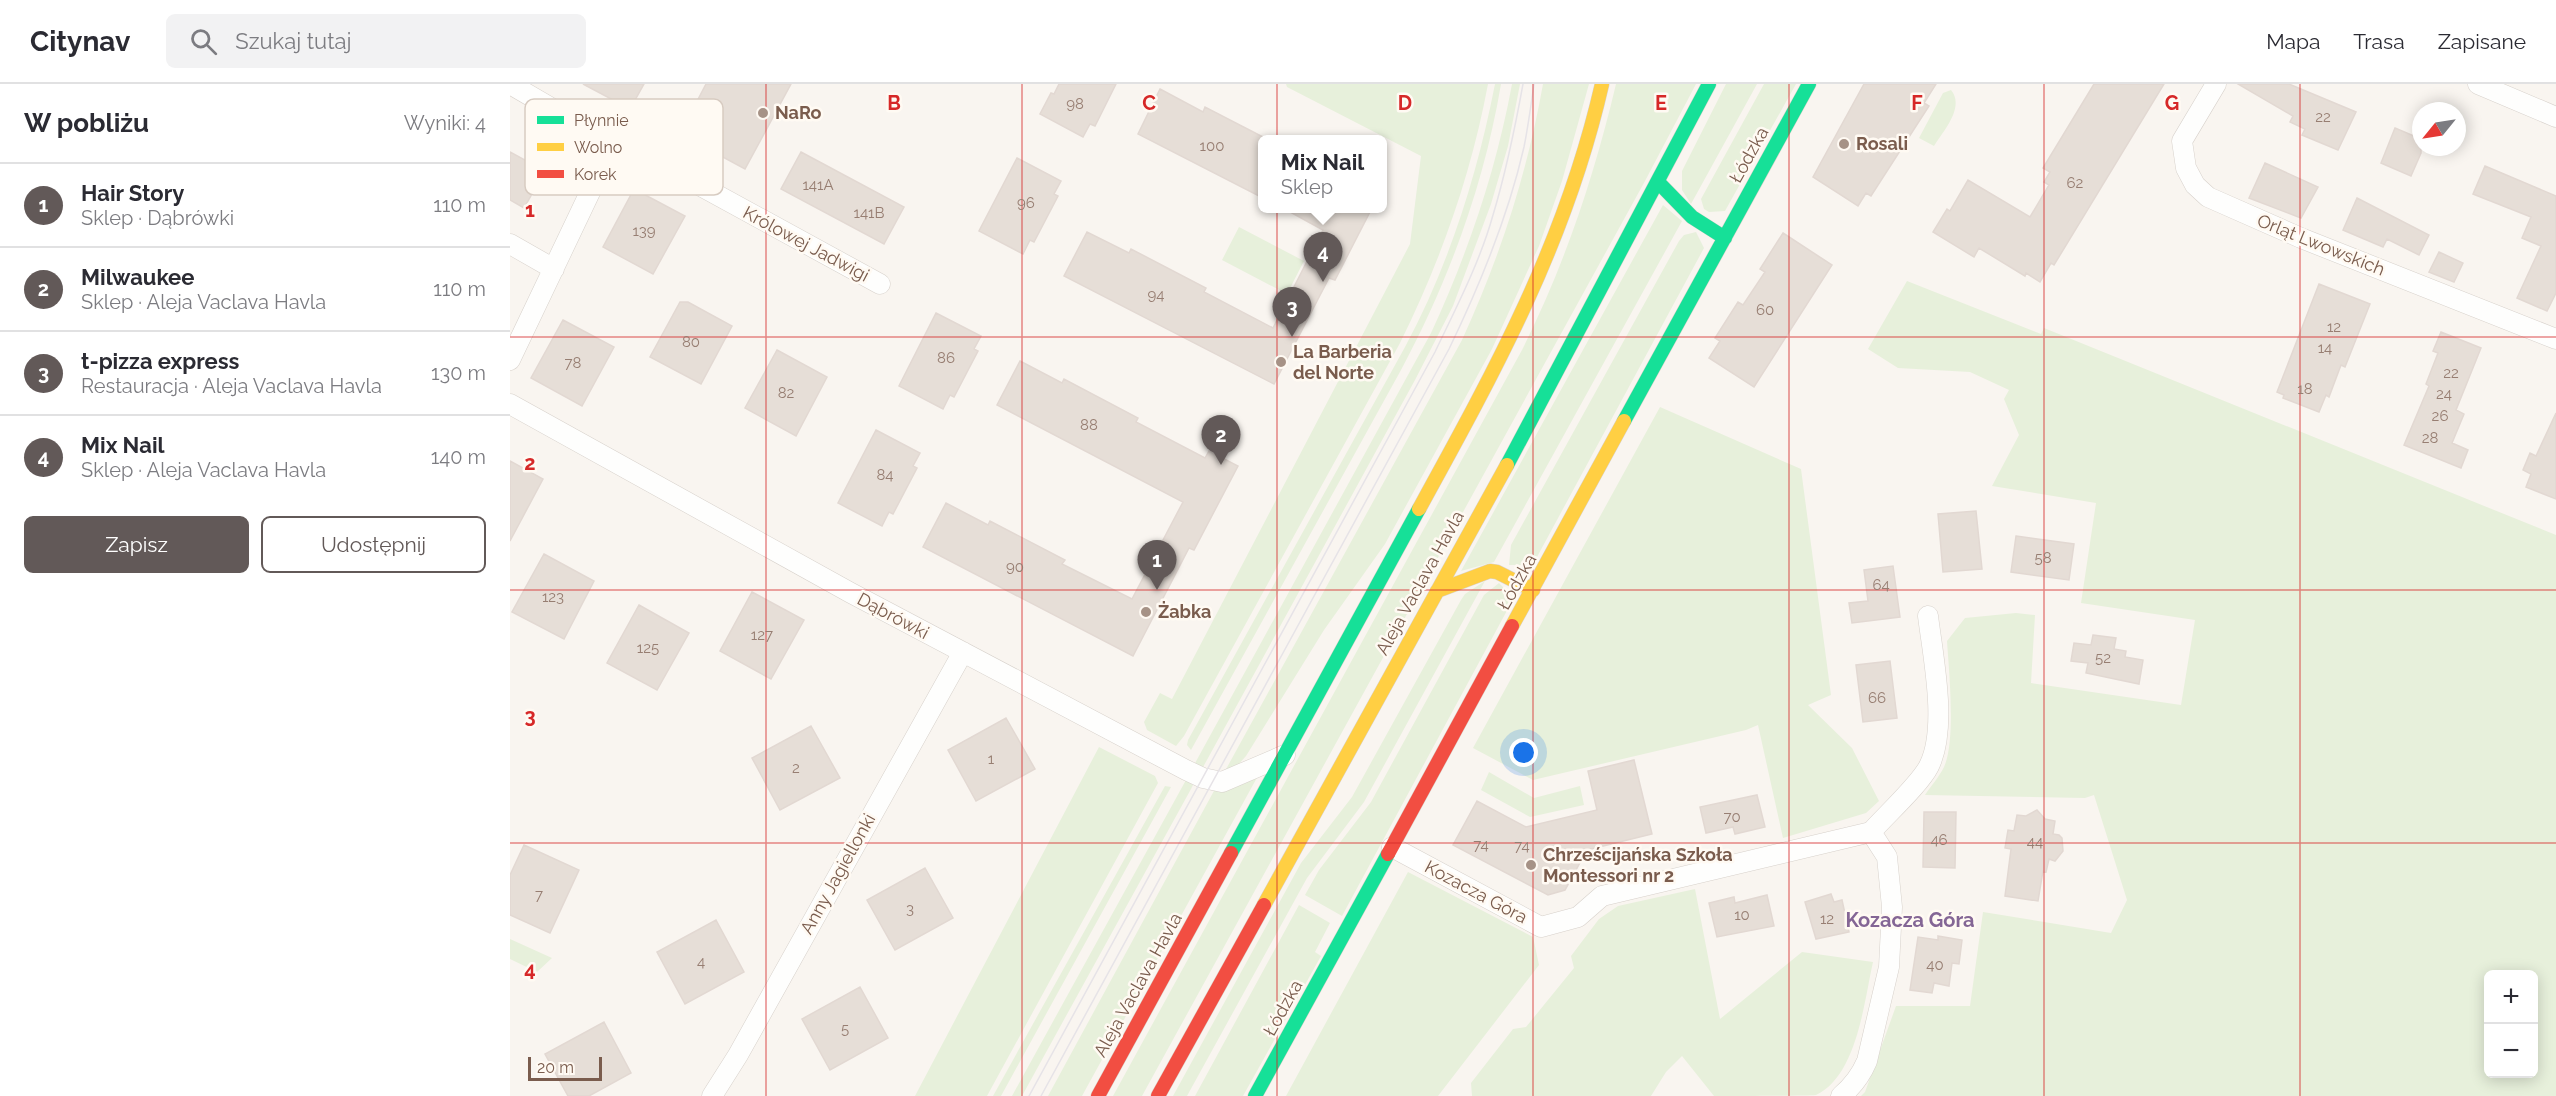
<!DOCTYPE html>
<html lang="pl">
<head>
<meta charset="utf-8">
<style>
	:root { --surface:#fff; --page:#f2f2f3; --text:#2b2b33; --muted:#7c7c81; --line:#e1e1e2; --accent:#625958 }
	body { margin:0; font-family:Raleway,sans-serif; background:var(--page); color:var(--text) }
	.controls { position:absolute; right:18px; bottom:18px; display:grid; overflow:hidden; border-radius:9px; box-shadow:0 3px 15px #0003 }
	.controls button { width:54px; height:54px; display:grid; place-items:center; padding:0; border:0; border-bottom:2px solid var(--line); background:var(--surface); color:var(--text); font:30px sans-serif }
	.compass { position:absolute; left:1902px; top:18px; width:54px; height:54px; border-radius:50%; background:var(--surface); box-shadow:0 3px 15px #0003; rotate:240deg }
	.scale { position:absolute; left:18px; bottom:15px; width:74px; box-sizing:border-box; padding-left:6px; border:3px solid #7a5c4d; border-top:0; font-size:16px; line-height:21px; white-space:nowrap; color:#7a5c4d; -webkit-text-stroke:4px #fffaf3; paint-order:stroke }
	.you { position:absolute; left:1014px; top:669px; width:21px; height:21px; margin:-15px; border:4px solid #fff; border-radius:50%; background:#1a73e8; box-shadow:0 0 0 9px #1a73e833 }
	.badge { display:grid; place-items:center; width:39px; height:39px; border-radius:50%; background:var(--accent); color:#fff; font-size:20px; font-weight:700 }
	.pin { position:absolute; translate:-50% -50px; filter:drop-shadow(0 2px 3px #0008) }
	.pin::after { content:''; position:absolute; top:32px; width:21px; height:18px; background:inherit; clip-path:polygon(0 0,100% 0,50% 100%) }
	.popup { position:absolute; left:748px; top:51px; width:129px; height:78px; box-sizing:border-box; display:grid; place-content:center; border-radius:9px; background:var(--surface); filter:drop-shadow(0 2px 4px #0005); font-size:20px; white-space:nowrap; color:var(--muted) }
	.popup b { font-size:22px; color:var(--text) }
	.popup::after { content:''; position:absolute; left:50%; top:100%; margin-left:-12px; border:12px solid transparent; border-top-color:var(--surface) }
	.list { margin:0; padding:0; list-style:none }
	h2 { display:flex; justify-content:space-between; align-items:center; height:78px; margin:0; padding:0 24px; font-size:26px }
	h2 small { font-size:20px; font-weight:400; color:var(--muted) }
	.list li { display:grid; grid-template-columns:39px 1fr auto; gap:18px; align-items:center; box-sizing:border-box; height:84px; padding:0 24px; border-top:2px solid var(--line) }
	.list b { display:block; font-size:22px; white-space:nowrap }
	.list p { margin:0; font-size:20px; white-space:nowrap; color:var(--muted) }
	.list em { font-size:20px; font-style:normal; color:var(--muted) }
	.actions { display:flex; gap:12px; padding:18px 24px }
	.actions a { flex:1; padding:14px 0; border:2px solid var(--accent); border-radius:9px; text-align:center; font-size:21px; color:var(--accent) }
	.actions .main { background:var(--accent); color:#fff }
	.icon { flex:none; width:33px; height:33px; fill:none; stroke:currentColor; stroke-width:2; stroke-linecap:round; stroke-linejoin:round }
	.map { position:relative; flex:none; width:2046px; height:1012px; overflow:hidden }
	header { display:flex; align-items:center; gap:36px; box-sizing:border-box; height:84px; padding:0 30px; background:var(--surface); border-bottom:2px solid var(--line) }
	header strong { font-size:28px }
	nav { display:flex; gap:33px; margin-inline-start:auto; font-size:21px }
	.search { width:420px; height:54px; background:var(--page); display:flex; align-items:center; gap:15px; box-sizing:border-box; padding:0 21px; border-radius:9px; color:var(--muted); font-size:22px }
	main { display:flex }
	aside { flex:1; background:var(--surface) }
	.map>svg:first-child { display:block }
	.green { fill:#e7f0db; fill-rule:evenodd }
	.building { fill:#e6ded7; stroke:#e2d8d2; stroke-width:1.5 }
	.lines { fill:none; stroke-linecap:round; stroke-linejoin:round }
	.street-casing { stroke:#d7d1cb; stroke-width:21 }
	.fast-casing { stroke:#d9d2cb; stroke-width:15 }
	.slow-casing { stroke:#d9d2cb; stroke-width:15 }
	.jam-casing { stroke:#d9d2cb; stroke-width:15 }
	.street { stroke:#fefefd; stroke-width:20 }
	.fast { stroke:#16e098; stroke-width:14 }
	.slow { stroke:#ffcf43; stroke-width:14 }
	.jam { stroke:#f24e42; stroke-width:14 }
	.tram { stroke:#e6e3e7; stroke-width:1.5 }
	.grid { fill:none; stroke:#d62828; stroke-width:1.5; stroke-opacity:0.55 }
	.poi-dot { fill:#a69286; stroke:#fffaf3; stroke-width:2 }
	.labels { text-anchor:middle; stroke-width:5; stroke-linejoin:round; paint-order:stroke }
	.number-label { font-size:15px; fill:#977e72 }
	.poi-label { font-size:18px; font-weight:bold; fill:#7a5c4d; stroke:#fffaf3; text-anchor:start }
	.street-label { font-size:18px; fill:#7a5c4d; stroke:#fffaf3 }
	.neighbourhood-label { font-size:20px; font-weight:bold; fill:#846695; stroke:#fffaf3 }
	.key { fill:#fffaf3; stroke:#d7cbc1; stroke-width:1.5 }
	.key-label { font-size:16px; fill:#7a5c4d }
	.grid-label { font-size:20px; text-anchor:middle; font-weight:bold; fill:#d62828; stroke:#fffaf3; stroke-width:5; stroke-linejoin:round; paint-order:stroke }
</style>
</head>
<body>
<header>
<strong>Citynav</strong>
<div class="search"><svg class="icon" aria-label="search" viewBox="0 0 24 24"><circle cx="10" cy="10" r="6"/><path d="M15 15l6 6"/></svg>Szukaj tutaj</div>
<nav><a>Mapa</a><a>Trasa</a><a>Zapisane</a></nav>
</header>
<main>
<aside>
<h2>W pobliżu<small>Wyniki: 4</small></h2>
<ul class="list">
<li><span class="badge">1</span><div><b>Hair Story</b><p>Sklep · Dąbrówki</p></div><em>110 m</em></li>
<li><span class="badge">2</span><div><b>Milwaukee</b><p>Sklep · Aleja Vaclava Havla</p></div><em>110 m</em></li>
<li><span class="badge">3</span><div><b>t-pizza express</b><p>Restauracja · Aleja Vaclava Havla</p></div><em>130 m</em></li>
<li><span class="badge">4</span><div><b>Mix Nail</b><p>Sklep · Aleja Vaclava Havla</p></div><em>140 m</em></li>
</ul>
<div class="actions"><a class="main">Zapisz</a><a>Udostępnij</a></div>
</aside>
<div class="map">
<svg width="2046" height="1012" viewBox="0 0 2046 1012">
	<rect width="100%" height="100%" fill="#f9f5f0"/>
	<!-- green -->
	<path class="green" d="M 776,0 L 978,0 C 961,91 931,176 890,259 L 674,652 L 666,662 L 637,646 L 634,638 L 650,609 L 662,615 L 900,160 L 911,72 L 777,3 Z
		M 985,0 L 991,0 C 974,101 939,196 891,286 L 681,666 L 677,661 L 678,656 L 895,263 C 939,181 967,92 985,0 Z
		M 1002,0 L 1010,0 L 998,62 L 981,120 L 943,222 L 905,296 L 692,685 L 684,681 L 921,249 C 958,169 986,87 1002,0 Z
		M 1033,0 L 1079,0 L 1052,97 L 1029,162 L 982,265 L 875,460 L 814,546 L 736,672 L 728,681 L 715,687 L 952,256 C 990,173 1017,90 1033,0 Z
		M 1106,0 L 1186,0 L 1135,97 L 632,1012 L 603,1012 L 1012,266 C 1055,180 1084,93 1106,0 Z
		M 1216,0 L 1247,0 L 1181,120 L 1172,106 L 1172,87 Z
		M 1254,0 L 1286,0 L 1215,127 L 1199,128 L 1194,125 L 1191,115 Z
		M 1441,6 C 1455,23 1434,46 1424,62 L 1409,54 L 1433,9 Z
		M 1153,121 L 1172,137 L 984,478 L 951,487 Z
		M 729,143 L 794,177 L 777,210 L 712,176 Z
		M 1186,148 L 1194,164 L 1027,473 L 1015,481 L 999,481 L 1001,461 L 1169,157 L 1174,151 Z
		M 1397,197 L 1531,250 L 1534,244 L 2046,451 L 2046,1012 L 1351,1012 L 1355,1008 L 1386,922 L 1460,922 L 1473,828 L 1601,849 L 1617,816 L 1584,711 L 1575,714 L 1415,711 C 1421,702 1429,693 1434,683 C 1446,657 1439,587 1437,557 L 1455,534 L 1506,529 L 1525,531 L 1521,599 L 1671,621 L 1685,536 L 1571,519 L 1586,419 L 1482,402 L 1509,351 L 1494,315 L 1499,306 L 1460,288 L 1388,284 L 1358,265 ZM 1978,890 L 2024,890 L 2024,990 L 1978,990 Z
		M 1150,323 L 1291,385 L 1321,611 L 1298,621 L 1342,664 L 1369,717 L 1356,729 L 1273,754 L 1248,641 L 1236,646 L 1023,696 L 963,664 Z
		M 975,497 L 854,718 L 797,794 L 677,1012 L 663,1012 L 791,779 L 842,713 L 951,516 L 955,510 Z
		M 989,499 L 999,509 L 1000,521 L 832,832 L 795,811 L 809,786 L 861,718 L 974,511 Z
		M 589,663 L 645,692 L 648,699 L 477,1012 L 405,1012 Z
		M 979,688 L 1024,714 L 1070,702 L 1074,721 L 1020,733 L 971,706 Z
		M 749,690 L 572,1012 L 538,1012 L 705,705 Z
		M 676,696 L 683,701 L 681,705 L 512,1012 L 502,1012 Z
		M 655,702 L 661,703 L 491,1012 L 483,1012 Z
		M 898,788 L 1023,853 L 1029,881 L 928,1012 L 776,1012 Z
		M 1185,805 L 1210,935 L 1292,868 L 1363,878 C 1354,918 1347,992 1306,1011 C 1297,1012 1220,1012 1204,1012 L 1172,972 L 1156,988 L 1141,1012 L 962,1012 L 961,999 L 1003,945 L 1016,943 L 1064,884 L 1061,872 L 1089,835 L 1108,822 Z
		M 789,821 L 820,839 L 805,868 L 811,872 L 733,1012 L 685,1012 Z
		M 0,855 L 42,874 L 27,888 L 0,875 Z"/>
	<!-- building -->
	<path class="building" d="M 73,0 L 134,0 L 120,25 Z
		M 196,0 L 281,0 L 235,85 L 170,50 Z
		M 549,0 L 606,0 L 585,42 L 580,40 L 573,53 L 530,30 L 541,9 L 544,10 Z
		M 1354,0 L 1426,0 L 1414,19 L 1419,22 L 1361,112 L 1356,109 L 1348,122 L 1303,93 Z
		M 1584,0 L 1654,0 L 1544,181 L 1541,179 L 1530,198 L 1516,189 L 1515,192 L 1469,164 L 1464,173 L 1423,148 L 1437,125 L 1440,127 L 1458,96 L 1520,133 L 1539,101 L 1534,98 L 1540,88 L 1533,84 Z
		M 1728,0 L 1779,0 L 1846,28 L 1828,66 L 1792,51 L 1795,45 L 1780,38 L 1783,32 Z
		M 650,5 L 693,28 L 695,23 L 753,53 L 753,114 L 628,50 Z
		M 1885,44 L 1911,55 L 1911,69 L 1901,92 L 1871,79 Z
		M 0,68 L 35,87 L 14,124 L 0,116 Z
		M 291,68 L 394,123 L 374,160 L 271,105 Z
		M 507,74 L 551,97 L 544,110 L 548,112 L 524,158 L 520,156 L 513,170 L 469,147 Z
		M 1755,79 L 1808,103 L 1791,134 L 1739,114 Z
		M 1975,82 L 2046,112 L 2046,209 L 2037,227 L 2007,214 L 2031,162 L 2012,154 L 2021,133 L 1963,110 Z
		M 124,105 L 175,132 L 143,190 L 93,163 Z
		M 1847,114 L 1919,151 L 1909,171 L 1877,155 L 1873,163 L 1833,146 Z
		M 773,124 L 862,124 L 825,196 L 819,194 L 764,300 L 554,192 L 577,148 L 619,169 L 621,165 L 696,204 L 694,208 L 763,244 L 813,146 Z
		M 1273,149 L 1322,181 L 1244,303 L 1199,274 L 1210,257 L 1205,254 L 1228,218 L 1233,221 L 1255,188 L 1250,185 Z
		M 1929,168 L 1953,179 L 1944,198 L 1919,188 Z
		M 1809,200 L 1860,220 L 1835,283 L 1831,281 L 1819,313 L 1816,311 L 1809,328 L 1773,314 L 1774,311 L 1767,308 Z
		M 170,218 L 178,218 L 222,242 L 191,300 L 140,273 Z
		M 426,229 L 471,252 L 464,265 L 468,267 L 444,313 L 440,311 L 433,325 L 389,302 Z
		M 53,236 L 104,263 L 72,322 L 21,294 Z
		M 1931,248 L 1971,264 L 1946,326 L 1954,330 L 1942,359 L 1958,366 L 1951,384 L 1894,361 L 1919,302 L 1916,300 L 1928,269 L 1923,267 Z
		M 267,266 L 317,293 L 286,352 L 235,324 Z
		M 510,277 L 552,299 L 554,295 L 628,334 L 626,338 L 695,374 L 699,367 L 728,382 L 684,466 L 679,464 L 623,572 L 413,463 L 436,419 L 478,441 L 480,437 L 555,476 L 552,480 L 622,515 L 673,418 L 487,321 Z
		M 2046,329 L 2046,415 L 2016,403 L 2021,390 L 2013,386 L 2020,369 L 2026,372 Z
		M 366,346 L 410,369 L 403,382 L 407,384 L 383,430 L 379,428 L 372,442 L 328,419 Z
		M 0,377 L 33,395 L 0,457 Z
		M 1466,427 L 1472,485 L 1433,488 L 1428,430 Z
		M 1506,452 L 1564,460 L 1559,496 L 1501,488 Z
		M 34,470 L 84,497 L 54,555 L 2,528 Z
		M 1383,482 L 1390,533 L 1342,539 L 1339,519 L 1358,517 L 1354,486 Z
		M 242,508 L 294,536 L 261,595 L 210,567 Z
		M 129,521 L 179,549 L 147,606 L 97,579 Z
		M 1583,551 L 1606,554 L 1604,565 L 1616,567 L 1615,573 L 1633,576 L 1629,600 L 1576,589 L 1578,579 L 1561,577 L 1564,559 L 1581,561 Z
		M 1380,577 L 1387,634 L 1353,638 L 1346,581 Z
		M 496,634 L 525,685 L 466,717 L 438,666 Z
		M 301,642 L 330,694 L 270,726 L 242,674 Z
		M 1124,676 L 1142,750 L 1077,766 L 1055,806 L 1038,811 L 943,761 L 967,717 L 1016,743 L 1087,726 L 1078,687 Z
		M 1247,711 L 1255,743 L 1225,750 L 1223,743 L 1196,749 L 1190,723 Z
		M 1527,726 L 1535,735 L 1545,737 L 1543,750 L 1549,751 L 1552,754 L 1553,767 L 1545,777 L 1539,775 L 1536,788 L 1533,787 L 1528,817 L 1495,812 L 1501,765 L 1495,764 L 1498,746 L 1504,747 L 1507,731 L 1516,732 Z
		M 1414,728 L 1446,728 L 1445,784 L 1413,783 Z
		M 14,761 L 69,786 L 40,849 L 0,831 L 0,791 Z
		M 415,784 L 443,834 L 385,866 L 357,816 Z
		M 1321,810 L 1324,818 L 1332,816 L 1339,848 L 1306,855 L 1295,818 Z
		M 1257,811 L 1264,842 L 1207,853 L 1199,819 L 1224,813 L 1225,819 Z
		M 206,836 L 234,888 L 175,920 L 147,868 Z
		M 1428,852 L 1452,856 L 1449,880 L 1442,879 L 1439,902 L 1424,899 L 1422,909 L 1400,906 L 1408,853 L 1428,856 Z
		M 350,903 L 378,954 L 320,986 L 292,935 Z
		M 94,938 L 121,989 L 79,1012 L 58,1012 L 35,970 Z"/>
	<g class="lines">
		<!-- street casing -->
		<g class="street-casing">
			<path id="street" d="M 0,0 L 103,60 L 123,65 L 370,200
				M 1706,0 L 1672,57 L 1676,84 L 1685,101 L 1698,113 L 1791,154 L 2046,255
				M 1968,0 L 2046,33
				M 0,160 L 44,185
				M 0,276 L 103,60
				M 0,320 L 341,509 L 676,686 L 693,694 L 712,698 L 775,671
				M 1361,748 C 1376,731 1410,700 1419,682 C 1438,644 1423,573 1418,532
				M 882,763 L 1031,843 L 1068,833 L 1092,812 L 1361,748 L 1377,773 L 1382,823 L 1379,883 L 1357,977 C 1351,991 1343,1002 1331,1012
				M 202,1012 L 228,971 L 453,568"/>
		</g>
		<!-- fast casing -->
		<g class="fast-casing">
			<path id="fast" d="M 1149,99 L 1182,133 L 1215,154
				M 1114,337 L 1299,0
				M 997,381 L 1199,0
				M 721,769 L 909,425
				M 745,1012 L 878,770"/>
		</g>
		<!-- slow casing -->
		<g class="slow-casing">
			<path id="slow" d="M 909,425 C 986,285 1056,158 1092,0
				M 927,507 L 980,487 L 987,488 L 1023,506
				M 1002,542 L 1114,337
				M 754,821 L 997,381"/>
		</g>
		<!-- jam casing -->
		<g class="jam-casing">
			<path id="jam" d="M 878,770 L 1002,542
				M 588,1012 L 721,769
				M 648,1012 L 754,821"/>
		</g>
		<!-- street -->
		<use href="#street" class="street"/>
		<!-- fast -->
		<use href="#fast" class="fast"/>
		<!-- slow -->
		<use href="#slow" class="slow"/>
		<!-- jam -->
		<use href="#jam" class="jam"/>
		<!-- tram -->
		<path class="tram" d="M 519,1012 L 925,268 C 946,224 970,178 983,131 C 996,88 1005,44 1013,0
			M 531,1012 L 939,265 C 970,201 998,133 1014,63 C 1018,43 1021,21 1024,0"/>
	</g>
	<!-- grid -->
	<path class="grid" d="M 256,0 L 256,1012M 512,0 L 512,1012M 767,0 L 767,1012M 1023,0 L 1023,1012M 1279,0 L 1279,1012M 1534,0 L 1534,1012M 1790,0 L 1790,1012M 0,253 L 2046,253M 0,506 L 2046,506M 0,759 L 2046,759"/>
	<!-- markers -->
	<g class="poi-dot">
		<circle cx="253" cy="29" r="6"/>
		<circle cx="1334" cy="60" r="6"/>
		<circle cx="771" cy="278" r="6"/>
		<circle cx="636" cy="528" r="6"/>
		<circle cx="1021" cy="781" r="6"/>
	</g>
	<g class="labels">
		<!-- number labels -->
		<g class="number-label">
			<text x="565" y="25">98</text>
			<text x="1813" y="38">22</text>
			<text x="702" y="67">100</text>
			<text x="1565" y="104">62</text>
			<text x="308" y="106">141A</text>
			<text x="516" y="124">96</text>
			<text x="359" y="134">141B</text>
			<text x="134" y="152">139</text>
			<text x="646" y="216">94</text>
			<text x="1255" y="231">60</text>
			<text x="1824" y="248">12</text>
			<text x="181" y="263">80</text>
			<text x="1815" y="269">14</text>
			<text x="436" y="279">86</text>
			<text x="63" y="284">78</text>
			<text x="1941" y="294">22</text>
			<text x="1795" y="310">18</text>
			<text x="276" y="314">82</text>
			<text x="1934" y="315">24</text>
			<text x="1930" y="337">26</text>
			<text x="579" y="346">88</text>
			<text x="1920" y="359">28</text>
			<text x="375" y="396">84</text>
			<text x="1533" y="479">58</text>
			<text x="505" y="488">90</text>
			<text x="1371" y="506">64</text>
			<text x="43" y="518">123</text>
			<text x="252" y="556">127</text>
			<text x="138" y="569">125</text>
			<text x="1593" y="579">52</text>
			<text x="1367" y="619">66</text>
			<text x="481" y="680">1</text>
			<text x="286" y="689">2</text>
			<text x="1222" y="738">70</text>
			<text x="1429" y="761">46</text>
			<text x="1525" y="763">44</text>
			<text x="971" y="766">74</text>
			<text x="1012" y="767">74</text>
			<text x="29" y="816">7</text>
			<text x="400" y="830">3</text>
			<text x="1232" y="836">10</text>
			<text x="1317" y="840">12</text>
			<text x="191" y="883">4</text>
			<text x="1425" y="886">40</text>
			<text x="335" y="950">5</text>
		</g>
		<!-- poi labels -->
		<g class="poi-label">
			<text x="265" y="35">NaRo</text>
			<text x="1346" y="66">Rosali</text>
			<text x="783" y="274">La Barberia<tspan x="783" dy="21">del Norte</tspan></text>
			<text x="648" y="534">Żabka</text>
			<text x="1033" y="777">Chrześcijańska Szkoła<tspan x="1033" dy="21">Montessori nr 2</tspan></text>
		</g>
		<!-- street labels -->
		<g class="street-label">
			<text transform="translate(1239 71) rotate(-61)" y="6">Łódzka</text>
			<text transform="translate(296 160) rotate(28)" y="6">Królowej Jadwigi</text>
			<text transform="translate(1811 161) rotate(22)" y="6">Orląt Lwowskich</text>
			<text transform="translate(1007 498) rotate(-61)" y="6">Łódzka</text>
			<text transform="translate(910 499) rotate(-61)" y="6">Aleja Vaclava Havla</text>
			<text transform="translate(383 532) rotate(28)" y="6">Dąbrówki</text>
			<text transform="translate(328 790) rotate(-61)" y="6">Anny Jagiellonki</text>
			<text transform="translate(966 808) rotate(28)" y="6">Kozacza Góra</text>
			<text transform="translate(628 901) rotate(-61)" y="6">Aleja Vaclava Havla</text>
			<text transform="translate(773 924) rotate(-61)" y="6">Łódzka</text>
		</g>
		<!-- neighbourhood labels -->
		<g class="neighbourhood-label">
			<text x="1400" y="843">Kozacza Góra</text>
		</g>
	</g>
	<!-- legend -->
	<rect x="15" y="15" width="198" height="96" rx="9" class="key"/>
	<rect x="27" y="32" width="27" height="8" fill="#16e098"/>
	<rect x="27" y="59" width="27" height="8" fill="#ffcf43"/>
	<rect x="27" y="86" width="27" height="8" fill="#f24e42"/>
	<g class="key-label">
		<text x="64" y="42">Płynnie</text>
		<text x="64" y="69">Wolno</text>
		<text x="64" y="96">Korek</text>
	</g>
	<g class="grid-label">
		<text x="384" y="26">B</text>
		<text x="639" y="26">C</text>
		<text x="895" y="26">D</text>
		<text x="1151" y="26">E</text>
		<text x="1407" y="26">F</text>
		<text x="1662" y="26">G</text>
		<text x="20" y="133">1</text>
		<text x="20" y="386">2</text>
		<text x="20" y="639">3</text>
		<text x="20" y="892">4</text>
	</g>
</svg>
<div class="controls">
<button>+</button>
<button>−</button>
</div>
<svg class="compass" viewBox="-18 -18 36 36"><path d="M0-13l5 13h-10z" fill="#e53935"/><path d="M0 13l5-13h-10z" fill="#7c7c81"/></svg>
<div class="scale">20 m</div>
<div class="you"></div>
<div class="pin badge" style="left:647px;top:506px">1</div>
<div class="pin badge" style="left:711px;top:381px">2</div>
<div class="pin badge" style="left:782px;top:253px">3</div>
<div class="pin badge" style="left:813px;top:198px">4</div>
<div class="popup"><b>Mix Nail</b>Sklep</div>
</div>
</main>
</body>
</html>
